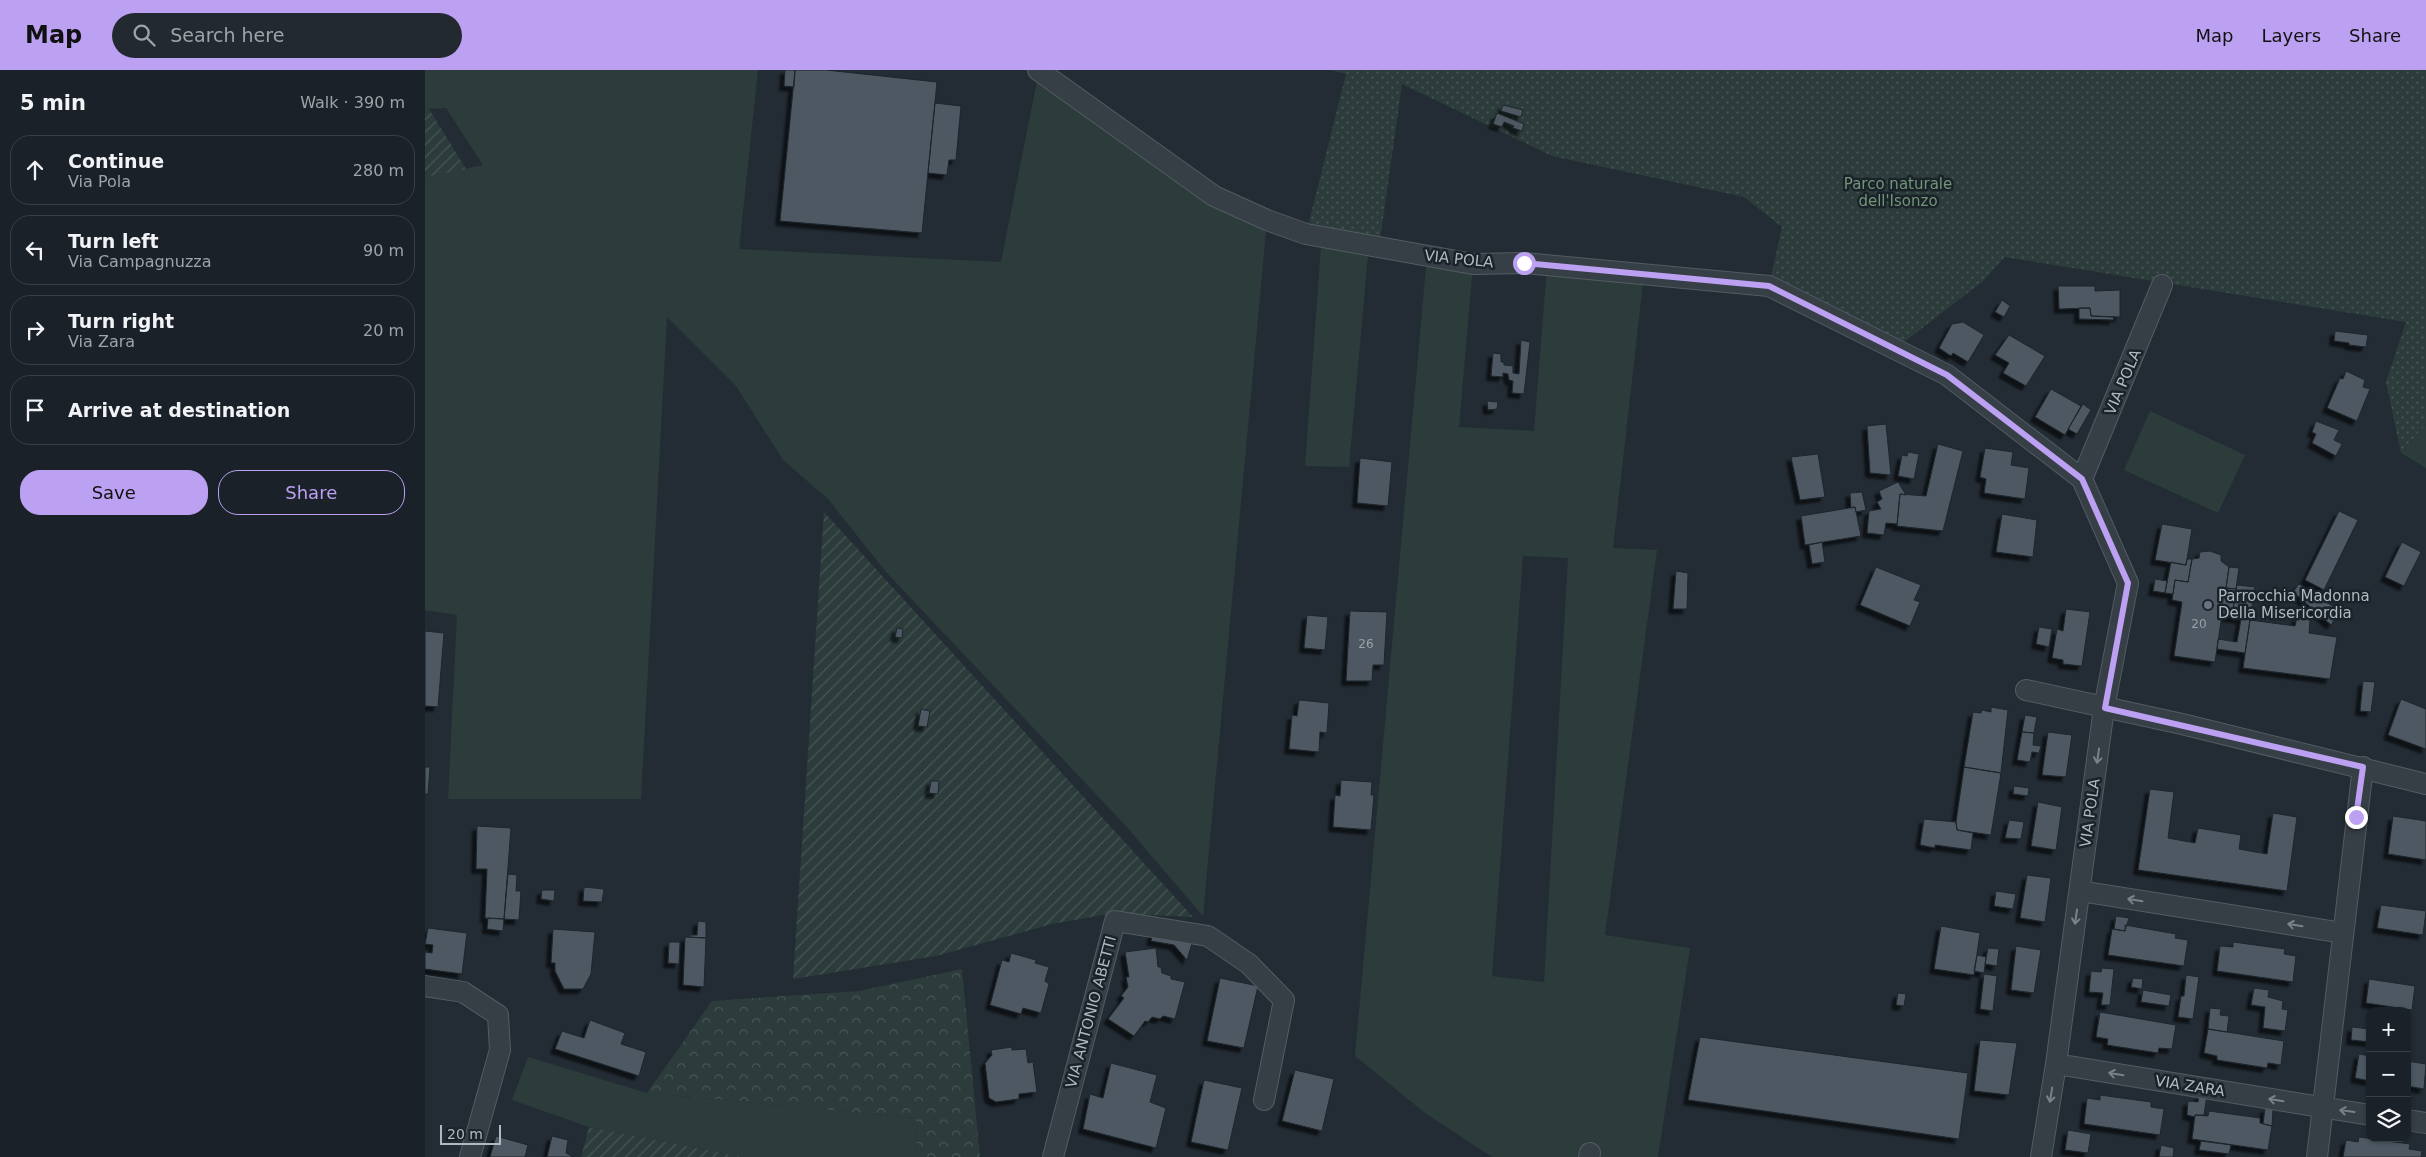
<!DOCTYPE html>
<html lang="en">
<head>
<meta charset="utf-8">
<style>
	:root { --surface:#1a2128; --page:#232930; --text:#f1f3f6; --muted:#9fa3a8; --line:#383e45; --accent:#bca0f2 }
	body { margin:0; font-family:"DejaVu Sans",sans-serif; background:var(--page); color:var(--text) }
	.controls { position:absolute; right:15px; bottom:15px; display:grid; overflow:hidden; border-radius:10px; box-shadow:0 1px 4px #0004 }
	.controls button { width:45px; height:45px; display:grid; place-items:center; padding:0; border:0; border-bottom:1px solid var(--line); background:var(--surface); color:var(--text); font:25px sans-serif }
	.scale { position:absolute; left:15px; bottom:12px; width:61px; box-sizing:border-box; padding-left:5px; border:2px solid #b0b9c2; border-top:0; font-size:14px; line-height:18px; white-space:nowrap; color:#b0b9c2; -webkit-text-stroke:4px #1b232a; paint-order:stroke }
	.stop { position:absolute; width:15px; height:15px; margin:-11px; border:4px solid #bca0f2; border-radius:50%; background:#fff }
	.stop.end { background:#bca0f2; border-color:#fff; box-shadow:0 1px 5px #0008 }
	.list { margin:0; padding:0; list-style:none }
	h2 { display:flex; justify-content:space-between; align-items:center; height:65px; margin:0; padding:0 20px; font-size:21px }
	h2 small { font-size:16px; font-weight:400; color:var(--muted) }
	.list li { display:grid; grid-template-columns:32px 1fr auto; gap:15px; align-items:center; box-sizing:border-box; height:70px; margin:0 10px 10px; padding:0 10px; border:1px solid var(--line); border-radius:20px }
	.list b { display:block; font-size:19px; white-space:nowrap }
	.list p { margin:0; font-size:16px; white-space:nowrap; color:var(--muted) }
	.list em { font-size:16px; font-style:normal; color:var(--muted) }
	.actions { display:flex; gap:10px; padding:15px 20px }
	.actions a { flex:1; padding:11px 0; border:1px solid var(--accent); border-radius:20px; text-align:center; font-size:18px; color:var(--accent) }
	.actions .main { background:var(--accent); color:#111 }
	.icon { flex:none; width:28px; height:28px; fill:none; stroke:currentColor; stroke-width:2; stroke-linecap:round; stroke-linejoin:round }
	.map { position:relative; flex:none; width:2001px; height:1087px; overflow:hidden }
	header { display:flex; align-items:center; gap:30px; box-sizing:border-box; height:70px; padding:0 25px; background:var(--accent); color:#111 }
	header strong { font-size:24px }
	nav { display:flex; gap:28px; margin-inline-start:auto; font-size:18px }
	.search { width:350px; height:45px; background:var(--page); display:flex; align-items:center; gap:12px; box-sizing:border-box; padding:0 18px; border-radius:28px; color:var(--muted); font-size:19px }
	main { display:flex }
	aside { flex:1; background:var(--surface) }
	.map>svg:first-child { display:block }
	.grass { fill:#2b3c3b; fill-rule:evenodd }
	.forest { fill:url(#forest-crowns) }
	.park { fill:url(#park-dots) }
	.garden { fill:url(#garden-furrows) }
	.building { fill:#4e5863; stroke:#1d252c; filter:url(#shadow) }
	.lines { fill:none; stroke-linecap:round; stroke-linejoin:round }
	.minor-casing { stroke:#535c63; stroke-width:22 }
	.minor { stroke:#363e46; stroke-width:20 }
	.oneway { stroke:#79828a }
	.route { stroke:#bca0f2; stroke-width:6 }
	.worship-dot { fill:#6b7280; stroke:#1b232a; stroke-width:2 }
	.labels { text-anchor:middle; stroke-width:5; stroke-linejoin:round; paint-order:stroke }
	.number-label { font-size:12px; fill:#98a1aa }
	.park-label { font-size:15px; fill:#729577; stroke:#1b232a }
	.street-label { font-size:15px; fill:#b0b9c2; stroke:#1b232a }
	.poi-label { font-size:15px; fill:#b0b9c2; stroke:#1b232a; text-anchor:start }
</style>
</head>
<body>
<header>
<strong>Map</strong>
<div class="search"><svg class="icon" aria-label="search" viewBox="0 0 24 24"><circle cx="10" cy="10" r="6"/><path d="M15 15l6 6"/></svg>Search here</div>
<nav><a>Map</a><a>Layers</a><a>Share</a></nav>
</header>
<main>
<aside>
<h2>5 min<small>Walk · 390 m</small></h2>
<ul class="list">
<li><svg class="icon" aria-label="ahead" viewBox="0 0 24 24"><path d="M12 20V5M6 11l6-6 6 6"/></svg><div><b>Continue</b><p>Via Pola</p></div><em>280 m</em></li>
<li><svg class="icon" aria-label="left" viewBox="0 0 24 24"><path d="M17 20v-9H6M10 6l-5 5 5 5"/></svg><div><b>Turn left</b><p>Via Campagnuzza</p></div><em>90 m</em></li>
<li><svg class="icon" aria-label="right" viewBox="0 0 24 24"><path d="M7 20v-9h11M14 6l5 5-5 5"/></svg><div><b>Turn right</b><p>Via Zara</p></div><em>20 m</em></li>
<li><svg class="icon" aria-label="arrive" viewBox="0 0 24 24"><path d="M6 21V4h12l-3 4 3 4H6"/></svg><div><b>Arrive at destination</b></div></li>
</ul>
<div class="actions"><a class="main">Save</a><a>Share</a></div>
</aside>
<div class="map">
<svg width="2001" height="1087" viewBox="0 0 2001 1087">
	<defs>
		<pattern id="forest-crowns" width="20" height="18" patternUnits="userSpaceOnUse" patternTransform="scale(1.25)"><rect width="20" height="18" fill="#2b3c3b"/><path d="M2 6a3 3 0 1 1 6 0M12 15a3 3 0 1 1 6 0" fill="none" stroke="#475656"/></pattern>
		<pattern id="park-dots" width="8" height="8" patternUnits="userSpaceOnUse" patternTransform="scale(1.25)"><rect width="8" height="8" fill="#2b3c3b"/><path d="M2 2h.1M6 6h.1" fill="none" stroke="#475656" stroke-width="1.8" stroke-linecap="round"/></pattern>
		<pattern id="garden-furrows" width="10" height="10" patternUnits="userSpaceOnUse" patternTransform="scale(1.25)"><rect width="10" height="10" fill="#2b3c3b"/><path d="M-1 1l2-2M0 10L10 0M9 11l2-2" fill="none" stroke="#475656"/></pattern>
		<filter id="shadow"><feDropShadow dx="-4.5" dy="4.5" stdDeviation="1" flood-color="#0009"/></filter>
	</defs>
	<rect width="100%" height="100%" fill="#232c35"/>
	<!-- grass -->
	<path class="grass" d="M 0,0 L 333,0 L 314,179 L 576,192 L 614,1 L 842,150 L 778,846 L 700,755 L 461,502 L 403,429 L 358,390 L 311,316 L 242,247 L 216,729 L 23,729 L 32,545 L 0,540 L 0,107 L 58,95 L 21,38 L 0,39 Z
		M 896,176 L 943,185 L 924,397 L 880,396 Z
		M 1002,186 L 1048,194 L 1034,357 L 1109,361 L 1122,196 L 1219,204 L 1188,478 L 1232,480 L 1180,865 L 1265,878 L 1233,1087 L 1067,1087 L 1000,1043 L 930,986 ZM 1098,486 L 1143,488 L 1119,912 L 1058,905 L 1067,906 Z
		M 1725,341 L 1820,385 L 1793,443 L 1699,400 Z
		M 2001,354 L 2001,398 L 1976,383 Z
		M 103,987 L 222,1023 L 491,1048 L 492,1087 L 317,1087 L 164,1057 L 87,1030 Z"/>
	<!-- forest -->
	<path class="forest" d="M 537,899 L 555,1087 L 492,1087 L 491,1048 L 222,1023 L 287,931 L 434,921 Z"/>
	<!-- park -->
	<path class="park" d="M 905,0 L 2001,0 L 2001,354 L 1976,383 L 1961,312 L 1981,252 L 1580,187 L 1557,212 L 1470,279 L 1344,216 L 1357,157 L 1319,127 L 1127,86 L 977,14 L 954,178 L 881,164 L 921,4 Z"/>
	<!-- garden -->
	<path class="garden" d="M 0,39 L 4,39 L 41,99 L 0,107 Z
		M 399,442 L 768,847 L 688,843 L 627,854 L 511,886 L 368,909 Z
		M 164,1057 L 317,1087 L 156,1087 Z"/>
	<!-- building -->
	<path class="building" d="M 360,0 L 370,0 L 369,17 L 359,16 Z
		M 370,0 L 401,0 L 512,12 L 497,163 L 355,151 Z
		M 510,33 L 536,36 L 531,90 L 524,90 L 522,105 L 503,103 Z
		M 1078,35 L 1098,40 L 1096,47 L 1076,41 Z
		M 1072,43 L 1099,54 L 1097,61 L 1088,58 L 1089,56 L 1079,52 L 1077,57 L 1068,54 Z
		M 1633,216 L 1670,216 L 1670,221 L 1695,220 L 1695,247 L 1666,246 L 1665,238 L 1634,239 Z
		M 1577,230 L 1585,236 L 1579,247 L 1570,242 Z
		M 1654,238 L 1665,238 L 1666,246 L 1688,247 L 1689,250 L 1654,249 Z
		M 1538,252 L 1559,265 L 1543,292 L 1528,283 L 1526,286 L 1514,278 L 1527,254 Z
		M 1910,261 L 1943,265 L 1941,277 L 1924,275 L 1924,273 L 1909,271 Z
		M 1584,265 L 1620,286 L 1601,316 L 1578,303 L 1584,293 L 1570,285 Z
		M 1096,270 L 1105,272 L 1099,324 L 1087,323 L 1088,311 L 1084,310 L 1083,304 L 1078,303 L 1078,307 L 1066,306 L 1068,283 L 1076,284 L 1076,292 L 1079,292 L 1079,295 L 1088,296 L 1088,303 L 1094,304 Z
		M 1921,301 L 1940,310 L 1938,317 L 1945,319 L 1932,351 L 1902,338 L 1915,308 L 1918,309 Z
		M 1626,319 L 1656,336 L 1640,365 L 1610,347 Z
		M 1062,331 L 1073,332 L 1072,339 L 1063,340 Z
		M 1658,334 L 1666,340 L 1652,364 L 1643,359 Z
		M 1891,351 L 1914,360 L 1909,370 L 1917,374 L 1911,386 L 1887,373 L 1891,364 L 1887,362 Z
		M 1461,354 L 1466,405 L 1445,403 L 1442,356 Z
		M 1513,374 L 1538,381 L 1518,461 L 1472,456 L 1475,424 L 1501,426 Z
		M 1560,378 L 1588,382 L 1586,395 L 1604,398 L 1600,429 L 1559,423 L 1561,409 L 1555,407 Z
		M 1483,382 L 1494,384 L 1489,409 L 1473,406 L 1477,385 L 1482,386 Z
		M 1393,384 L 1400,427 L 1375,430 L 1366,387 Z
		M 935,388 L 967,392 L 963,436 L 932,433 Z
		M 1473,412 L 1481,425 L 1475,424 L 1472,454 L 1461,453 L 1459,465 L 1442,463 L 1444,441 L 1456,439 L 1452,432 L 1457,429 L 1454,421 Z
		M 1437,422 L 1441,440 L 1431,442 L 1430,437 L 1426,438 L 1425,423 Z
		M 1430,437 L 1436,466 L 1380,475 L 1376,446 Z
		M 1914,441 L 1933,450 L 1899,520 L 1880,510 Z
		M 1577,444 L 1612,450 L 1608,487 L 1571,482 Z
		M 1737,454 L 1767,459 L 1761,495 L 1730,490 Z
		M 1397,472 L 1400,492 L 1387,494 L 1384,475 Z
		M 1977,472 L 1996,482 L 1979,516 L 1960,507 Z
		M 1785,481 L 1796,485 L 1796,491 L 1804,497 L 1801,518 L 1811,519 L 1808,539 L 1798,538 L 1790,592 L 1749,586 L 1757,532 L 1747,530 L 1750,510 L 1763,512 L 1767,489 L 1774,488 L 1775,482 Z
		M 1762,489 L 1767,489 L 1763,512 L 1750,510 L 1748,524 L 1740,523 L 1746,492 L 1761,495 Z
		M 1451,497 L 1496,515 L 1489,530 L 1495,532 L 1485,556 L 1435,535 Z
		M 1804,497 L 1814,498 L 1811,519 L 1801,518 Z
		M 1251,501 L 1263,503 L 1262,539 L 1248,539 Z
		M 1730,509 L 1742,511 L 1740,523 L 1728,521 Z
		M 1874,514 L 1915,541 L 1906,555 L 1868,522 Z
		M 1812,515 L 1830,517 L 1820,583 L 1792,579 L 1793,569 L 1812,572 L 1816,549 L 1796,546 L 1798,538 L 1808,539 Z
		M 1641,539 L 1665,542 L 1657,596 L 1638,594 L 1638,590 L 1627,588 L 1632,559 L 1638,561 Z
		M 925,541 L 962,542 L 959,595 L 948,595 L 947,611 L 921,611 Z
		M 882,545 L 903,547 L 900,580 L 879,578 Z
		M 1872,547 L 1885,550 L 1884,563 L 1912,567 L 1905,609 L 1818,598 L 1825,550 L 1870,556 Z
		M 1614,557 L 1627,559 L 1624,577 L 1611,574 Z
		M 472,558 L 478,559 L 477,568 L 470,567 Z
		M 0,561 L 19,563 L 13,637 L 0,636 Z
		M 1938,611 L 1950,612 L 1946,642 L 1935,641 Z
		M 1976,629 L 2001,639 L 2001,679 L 1963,665 Z
		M 874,630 L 904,633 L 902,663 L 895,662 L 894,682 L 864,679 L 867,645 L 872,646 Z
		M 1566,637 L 1583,640 L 1576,703 L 1539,697 L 1548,642 L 1556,643 L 1557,640 L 1566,642 Z
		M 496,639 L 505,641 L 502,657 L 493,656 Z
		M 1600,645 L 1612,647 L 1609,663 L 1597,662 Z
		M 1597,662 L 1609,663 L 1608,675 L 1616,676 L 1614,683 L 1607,682 L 1605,692 L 1592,690 Z
		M 1623,662 L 1647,665 L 1641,707 L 1617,705 Z
		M 0,697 L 5,697 L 3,724 L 0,724 Z
		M 1539,697 L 1576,703 L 1566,765 L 1532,760 L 1531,752 Z
		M 916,710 L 947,712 L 946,725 L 949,725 L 946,760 L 908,757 L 910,725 L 915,726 Z
		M 506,711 L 514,711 L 513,724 L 504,723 Z
		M 1589,716 L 1604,718 L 1603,726 L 1588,724 Z
		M 1725,719 L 1749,722 L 1743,768 L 1770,773 L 1773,758 L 1816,765 L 1814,779 L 1842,784 L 1848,743 L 1872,747 L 1862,821 L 1713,800 Z
		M 1613,732 L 1637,737 L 1631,780 L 1606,776 Z
		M 1968,746 L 2001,751 L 2001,790 L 1963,784 Z
		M 1499,749 L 1531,752 L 1532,760 L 1548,763 L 1546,780 L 1510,775 L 1510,778 L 1495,775 Z
		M 1584,750 L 1599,752 L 1596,769 L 1580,768 Z
		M 52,756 L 86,758 L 79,849 L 60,848 L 62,799 L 51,799 Z
		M 83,804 L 92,805 L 91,821 L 96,821 L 94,850 L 79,849 Z
		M 1602,805 L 1626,808 L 1620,852 L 1595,848 Z
		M 159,817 L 179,819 L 177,832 L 158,831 Z
		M 117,820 L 130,820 L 129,831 L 116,829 Z
		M 1571,821 L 1591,824 L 1588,839 L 1569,836 Z
		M 1956,835 L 2001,841 L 1998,865 L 1952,858 Z
		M 1691,846 L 1704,848 L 1700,861 L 1689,859 Z
		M 63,848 L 79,849 L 78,861 L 62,859 Z
		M 273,851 L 281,852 L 281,868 L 264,867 L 265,865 L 272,865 Z
		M 1700,855 L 1751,864 L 1750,868 L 1763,870 L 1759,896 L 1683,885 L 1687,859 L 1700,861 Z
		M 1516,856 L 1555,863 L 1549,905 L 1509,899 Z
		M 3,858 L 42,863 L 37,904 L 0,899 L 0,882 L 7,883 L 8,875 L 0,874 Z
		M 128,859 L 170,862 L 166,904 L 158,919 L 139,919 L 130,901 L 130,893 L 126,893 Z
		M 729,860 L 768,870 L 762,890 L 749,875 L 726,871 Z
		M 260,867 L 281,868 L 279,917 L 258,915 Z
		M 244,872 L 255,872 L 254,894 L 243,893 Z
		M 1808,872 L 1860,879 L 1859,884 L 1871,886 L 1868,912 L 1792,901 L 1795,876 L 1808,877 Z
		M 1591,876 L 1616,880 L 1609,923 L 1586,920 Z
		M 731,878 L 733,897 L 736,897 L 737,903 L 746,906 L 746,909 L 760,912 L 750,949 L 738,946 L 735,949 L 727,947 L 723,952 L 720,951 L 709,966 L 683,949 L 699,928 L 696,926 L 703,917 L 701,907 L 704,907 L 700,882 Z
		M 1563,878 L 1574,879 L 1572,896 L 1560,894 Z
		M 586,883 L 611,890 L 610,893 L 624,897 L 620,911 L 624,914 L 616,943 L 598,938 L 596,944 L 565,935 L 577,890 L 584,892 Z
		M 1552,885 L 1561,887 L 1559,903 L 1549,901 Z
		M 1677,898 L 1689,899 L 1685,935 L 1676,935 L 1678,923 L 1664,922 L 1666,901 L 1676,902 Z
		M 1559,904 L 1572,906 L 1568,941 L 1555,939 Z
		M 1761,905 L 1774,907 L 1768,949 L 1753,947 L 1756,926 L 1759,926 Z
		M 795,908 L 833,916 L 819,978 L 782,971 Z
		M 1708,908 L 1718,909 L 1717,919 L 1706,917 Z
		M 1944,909 L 1990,916 L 1987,940 L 1941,933 Z
		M 1829,918 L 1844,920 L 1843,927 L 1858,931 L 1857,939 L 1863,940 L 1860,961 L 1838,958 L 1840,937 L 1826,935 Z
		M 1718,920 L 1746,925 L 1744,936 L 1716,932 Z
		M 1473,923 L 1481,924 L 1479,936 L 1471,935 Z
		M 1785,938 L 1796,939 L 1795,945 L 1804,946 L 1802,962 L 1783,959 Z
		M 1675,942 L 1751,955 L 1747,979 L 1734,978 L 1733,983 L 1682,975 L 1683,969 L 1671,967 Z
		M 165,950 L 200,963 L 196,974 L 221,982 L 214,1006 L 130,979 L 137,961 L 159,968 Z
		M 1927,957 L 1945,959 L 1945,972 L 1926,970 Z
		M 1783,959 L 1859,971 L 1856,995 L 1843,993 L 1842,998 L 1792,990 L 1792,986 L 1779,983 Z
		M 1275,967 L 1543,1003 L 1534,1069 L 1263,1030 Z
		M 1555,970 L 1592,973 L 1584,1025 L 1549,1021 Z
		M 587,977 L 587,980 L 601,979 L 603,993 L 608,992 L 612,1022 L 594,1024 L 594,1029 L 571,1032 L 564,1028 L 560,993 L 567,985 L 566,980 Z
		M 1934,984 L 1945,986 L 1945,1011 L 1930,1008 Z
		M 1982,991 L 2001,994 L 1999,1019 L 1982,1016 Z
		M 686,993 L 732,1005 L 725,1032 L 741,1038 L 731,1078 L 658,1059 L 665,1024 L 678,1028 Z
		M 870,1000 L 909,1009 L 897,1061 L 857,1051 Z
		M 779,1010 L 817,1018 L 803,1080 L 766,1072 Z
		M 1675,1025 L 1726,1032 L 1726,1037 L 1739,1039 L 1735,1065 L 1659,1054 L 1662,1028 L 1675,1030 Z
		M 1774,1025 L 1782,1025 L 1779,1045 L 1770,1045 L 1770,1047 L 1762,1045 L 1763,1031 L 1773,1032 Z
		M 1840,1038 L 1848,1040 L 1847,1056 L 1838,1054 Z
		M 1784,1041 L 1835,1048 L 1835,1053 L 1847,1056 L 1843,1080 L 1767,1069 L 1770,1045 L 1783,1046 Z
		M 1643,1060 L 1666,1064 L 1663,1083 L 1640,1080 Z
		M 71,1066 L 103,1075 L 100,1087 L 65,1087 Z
		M 127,1066 L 143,1070 L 141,1083 L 149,1087 L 122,1087 Z
		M 1934,1067 L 1985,1074 L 1984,1079 L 1997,1081 L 1996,1087 L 1918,1087 L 1921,1070 L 1933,1072 Z
		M 1776,1071 L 1806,1075 L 1804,1084 L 1774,1080 Z
		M 1736,1075 L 1749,1078 L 1748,1087 L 1749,1087 L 1734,1087 Z"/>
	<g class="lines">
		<!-- minor casing -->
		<g class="minor-casing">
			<path id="minor" d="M 613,0 L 789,126 L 842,150 L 881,164 L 1048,194 L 1099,193 L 1344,216 L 1522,305 L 1657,409 L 1703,513 L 1679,638 L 1631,994 L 1616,1087
				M 1657,409 L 1737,215
				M 1601,620 L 1757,654 L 2001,714
				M 1655,821 L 1918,863
				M 0,916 L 38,922 L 73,945 L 75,980 L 45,1087
				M 1631,994 L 1945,1045
				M 1982,1050 L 2001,1053
				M 628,1087 L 690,851 L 783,866 L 824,894 L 859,930 L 839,1030
				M 1164,1087 L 1165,1083
				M 1892,1087 L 1938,697"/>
		</g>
		<!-- minor -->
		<use href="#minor" class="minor"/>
	</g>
	<!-- one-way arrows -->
	<defs><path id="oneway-shaft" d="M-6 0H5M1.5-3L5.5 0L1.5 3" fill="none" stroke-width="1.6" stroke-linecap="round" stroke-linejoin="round" transform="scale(1.25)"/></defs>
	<g class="oneway">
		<use href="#oneway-shaft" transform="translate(1673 686) rotate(98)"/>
		<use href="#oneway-shaft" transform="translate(1710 830) rotate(-171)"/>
		<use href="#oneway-shaft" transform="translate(1651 847) rotate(98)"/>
		<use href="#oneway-shaft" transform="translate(1870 855) rotate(-171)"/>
		<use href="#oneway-shaft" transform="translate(1691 1004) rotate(-171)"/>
		<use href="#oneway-shaft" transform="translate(1626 1025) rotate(99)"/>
		<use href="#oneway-shaft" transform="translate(1851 1030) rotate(-171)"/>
		<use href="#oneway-shaft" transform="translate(1922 1041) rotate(-172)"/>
	</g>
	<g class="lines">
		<!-- route -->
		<path class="route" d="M 1099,193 L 1344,216 L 1522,305 L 1657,409 L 1703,513 L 1680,638 L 1938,697 L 1931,747"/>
	</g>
	<!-- markers -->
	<circle class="worship-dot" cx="1783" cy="535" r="5"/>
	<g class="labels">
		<!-- number labels -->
		<g class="number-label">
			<text x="1774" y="558">20</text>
			<text x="941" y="578">26</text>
		</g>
		<!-- park labels -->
		<g class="park-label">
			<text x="1473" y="119">Parco naturale<tspan x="1473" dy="17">dell'Isonzo</tspan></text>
		</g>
		<!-- street labels -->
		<g class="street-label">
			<text transform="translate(1034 189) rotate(6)" y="5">VIA POLA</text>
			<text transform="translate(1698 312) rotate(-67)" y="5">VIA POLA</text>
			<text transform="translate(1665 743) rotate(-82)" y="5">VIA POLA</text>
			<text transform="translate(666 942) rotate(-75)" y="5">VIA ANTONIO ABETTI</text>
			<text transform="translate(1765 1016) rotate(9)" y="5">VIA ZARA</text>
		</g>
		<!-- poi labels -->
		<g class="poi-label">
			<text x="1793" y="531">Parrocchia Madonna<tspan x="1793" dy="17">Della Misericordia</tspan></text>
		</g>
	</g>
</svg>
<div class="controls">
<button>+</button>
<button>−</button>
<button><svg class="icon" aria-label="layers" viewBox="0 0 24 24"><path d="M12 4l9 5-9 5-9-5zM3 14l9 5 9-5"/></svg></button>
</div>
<div class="scale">20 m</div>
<div class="stop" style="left:1099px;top:193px"></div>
<div class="stop end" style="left:1931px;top:747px"></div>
</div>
</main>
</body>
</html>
